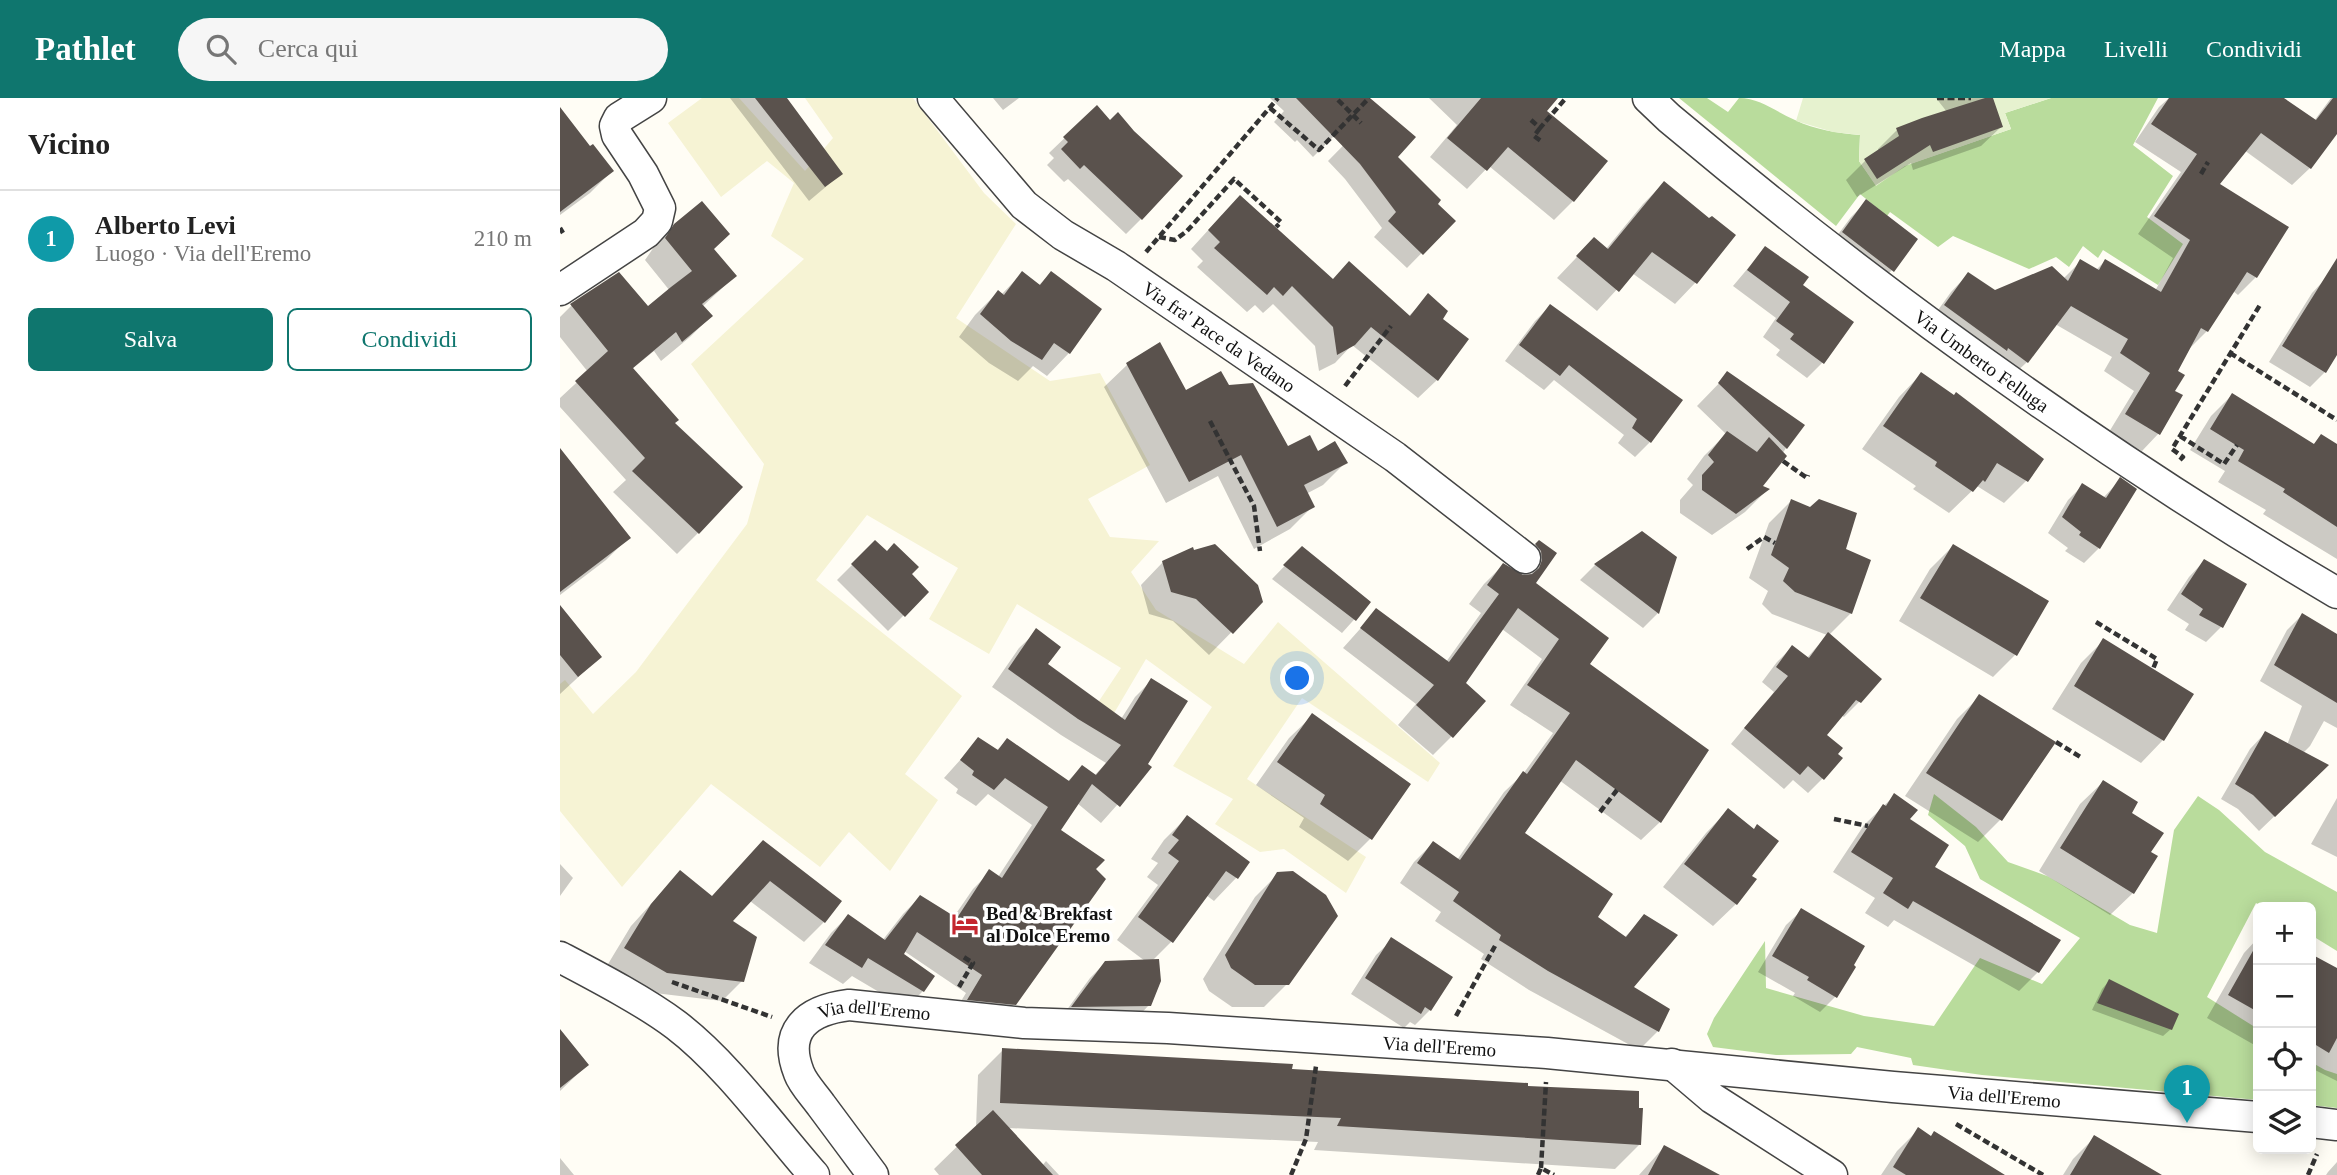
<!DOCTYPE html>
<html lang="it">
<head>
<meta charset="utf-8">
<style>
	:root { --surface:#fff; --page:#f6f6f6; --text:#222; --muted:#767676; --line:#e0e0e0; --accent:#0f766e }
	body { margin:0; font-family:"Times New Roman",serif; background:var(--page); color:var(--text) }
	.controls { position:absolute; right:21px; bottom:21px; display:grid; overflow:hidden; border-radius:10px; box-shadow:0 4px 18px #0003 }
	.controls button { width:63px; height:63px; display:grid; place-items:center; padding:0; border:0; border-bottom:2px solid var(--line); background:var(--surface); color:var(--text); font:35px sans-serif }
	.you { position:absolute; left:738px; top:581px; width:24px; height:24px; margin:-18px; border:5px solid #fff; border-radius:50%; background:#1a73e8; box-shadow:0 0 0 10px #1a73e833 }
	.badge { display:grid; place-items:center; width:46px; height:46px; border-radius:50%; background:var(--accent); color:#fff; font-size:23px; font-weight:700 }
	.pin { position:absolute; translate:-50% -58px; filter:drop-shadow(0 2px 4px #0008) }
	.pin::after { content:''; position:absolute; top:37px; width:24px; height:21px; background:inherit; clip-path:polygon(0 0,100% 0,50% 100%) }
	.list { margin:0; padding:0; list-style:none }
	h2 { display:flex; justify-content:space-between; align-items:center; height:91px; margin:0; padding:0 28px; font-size:30px }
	h2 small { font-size:23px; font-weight:400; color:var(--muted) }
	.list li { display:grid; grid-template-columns:46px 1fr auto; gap:21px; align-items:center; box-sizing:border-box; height:98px; padding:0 28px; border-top:2px solid var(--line) }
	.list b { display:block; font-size:26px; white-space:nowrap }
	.list p { margin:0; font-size:23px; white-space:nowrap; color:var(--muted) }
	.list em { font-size:23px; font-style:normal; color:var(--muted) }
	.actions { display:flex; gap:14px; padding:21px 28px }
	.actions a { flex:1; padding:16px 0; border:2px solid var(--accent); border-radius:10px; text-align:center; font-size:24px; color:var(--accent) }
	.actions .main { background:var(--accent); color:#fff }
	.icon { flex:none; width:38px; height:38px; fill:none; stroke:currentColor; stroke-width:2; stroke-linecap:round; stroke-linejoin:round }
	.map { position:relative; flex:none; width:1777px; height:1077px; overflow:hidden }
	header { display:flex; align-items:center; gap:42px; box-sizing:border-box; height:98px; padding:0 35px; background:var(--accent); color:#fff }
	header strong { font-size:33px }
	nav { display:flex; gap:38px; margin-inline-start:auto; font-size:24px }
	.search { width:490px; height:63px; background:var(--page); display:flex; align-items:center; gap:18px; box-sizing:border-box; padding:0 24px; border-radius:38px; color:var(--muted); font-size:26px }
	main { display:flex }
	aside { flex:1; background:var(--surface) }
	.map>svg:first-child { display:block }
	.farmland { fill:#f6f3d4 }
	.forest { fill:#b9dc9c }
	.pitch { fill:#e6f2cf }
	.shadow { fill:#0003 }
	.building { fill:#5a524d }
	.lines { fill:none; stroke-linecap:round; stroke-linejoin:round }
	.minor-casing { stroke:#444; stroke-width:33 }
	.path { stroke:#333; stroke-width:4.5; stroke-dasharray:7 3.5; stroke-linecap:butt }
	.minor { stroke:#fff; stroke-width:30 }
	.labels { text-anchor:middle; stroke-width:7; stroke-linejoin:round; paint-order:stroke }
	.street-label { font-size:19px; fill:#111; stroke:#fff }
	.poi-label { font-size:19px; font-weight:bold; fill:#111; stroke:#fff; text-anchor:start }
</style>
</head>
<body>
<header>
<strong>Pathlet</strong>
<div class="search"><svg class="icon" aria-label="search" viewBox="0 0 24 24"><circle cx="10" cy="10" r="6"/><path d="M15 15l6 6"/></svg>Cerca qui</div>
<nav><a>Mappa</a><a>Livelli</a><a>Condividi</a></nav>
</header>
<main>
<aside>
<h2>Vicino<small></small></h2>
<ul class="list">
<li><span class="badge" style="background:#0f9aa8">1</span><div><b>Alberto Levi</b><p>Luogo · Via dell'Eremo</p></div><em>210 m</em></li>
</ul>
<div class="actions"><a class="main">Salva</a><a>Condividi</a></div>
</aside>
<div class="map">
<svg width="1777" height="1077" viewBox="0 0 1777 1077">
	<rect width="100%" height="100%" fill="#fffdf5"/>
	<!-- farmland -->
	<path class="farmland" d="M 142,0 L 179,0 L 245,73 L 273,40 L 245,0 L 353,0 L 424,95 L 456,126 L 396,220 L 490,283 L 540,275 L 590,367 L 528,401 L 550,439 L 599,443 L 571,474 L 596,512 L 684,566 L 718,524 L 880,665 L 868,684 L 742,600 L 687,681 L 806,759 L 786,795 L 724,751 L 700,754 L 655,726 L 673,701 L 613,668 L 652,609 L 586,561 L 547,627 L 529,618 L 561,570 L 457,506 L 429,556 L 369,521 L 398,470 L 307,417 L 256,482 L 402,598 L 345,676 L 378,702 L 330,773 L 289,734 L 260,769 L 151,686 L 62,789 L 0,713 L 0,586 L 5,582 L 33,616 L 76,574 L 187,426 L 204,366 L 131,266 L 244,161 L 211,138 L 234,85 L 207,63 L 161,99 L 108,25 Z"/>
	<!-- forest -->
	<path class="forest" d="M 1119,0 L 1147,0 L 1168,14 L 1179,0 C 1200,0 1216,14 1235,22 C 1255,32 1278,35 1300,37 L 1299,63 L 1316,87 L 1344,68 L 1451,31 L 1445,15 L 1491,0 L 1598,0 L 1573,47 L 1613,78 L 1587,119 L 1623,146 L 1598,187 L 1543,152 L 1538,160 L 1523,148 L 1509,169 L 1496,159 L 1469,171 L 1393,138 L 1378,149 L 1330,114 L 1327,118 L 1300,96 L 1276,128 Z
		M 1374,696 L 1416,729 L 1448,764 L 1487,778 L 1570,827 L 1597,835 L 1614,732 L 1638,698 L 1659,712 L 1705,754 L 1777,794 L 1777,853 L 1751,837 L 1751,809 L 1704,809 L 1696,805 L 1647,899 L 1698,931 L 1698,1002 L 1422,977 L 1353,967 L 1351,960 L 1297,949 L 1291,956 L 1216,957 L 1153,949 L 1147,936 L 1154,920 L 1205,843 L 1206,890 L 1304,918 L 1374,928 L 1420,860 L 1482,886 L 1520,840 L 1420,781 L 1405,748 L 1368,717 Z
		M 1751,964 L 1765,972 L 1777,976 L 1777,1010 L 1751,1007 Z"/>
	<!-- pitch -->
	<path class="pitch" d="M 1243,0 L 1491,0 L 1445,15 L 1451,31 L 1345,68 L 1316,88 L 1299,63 L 1300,37 L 1273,34 L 1236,23 Z"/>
	<!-- shadow -->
	<path class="shadow" d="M 170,0 L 225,0 L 281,76 L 249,103 Z
		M 433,0 L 459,0 L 443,12 Z
		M 710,0 L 797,0 L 773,39 L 753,59 L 737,42 L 735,44 L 714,24 L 724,13 Z
		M 869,0 L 996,0 L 985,13 L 1013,103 L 994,122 L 929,68 L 907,91 L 870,59 L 897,27 Z
		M 1376,0 L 1431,0 L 1441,29 L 1421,48 L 1353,72 L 1351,65 L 1297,99 L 1286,82 L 1306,62 L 1318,54 L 1318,51 L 1337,32 L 1387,14 Z
		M 1609,0 L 1701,0 L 1754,23 L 1771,0 L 1777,0 L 1750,70 L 1732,87 L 1684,52 L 1657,86 L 1726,130 L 1696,179 L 1678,197 L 1673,193 L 1647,233 L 1630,250 L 1616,274 L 1612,294 L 1599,335 L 1582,353 L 1549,334 L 1574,293 L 1544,273 L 1552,259 L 1495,226 L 1467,264 L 1449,281 L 1368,226 L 1391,194 L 1408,176 L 1434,194 L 1503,181 L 1521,163 L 1536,172 L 1545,163 L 1595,193 L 1613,160 L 1578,136 L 1621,74 L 1575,44 L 1599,9 Z
		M 537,9 L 581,121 L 566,136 L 508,81 L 504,84 L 487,67 L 494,60 L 489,55 Z
		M 820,10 L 835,59 L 875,106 L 893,123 L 847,170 L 814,139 L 822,130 L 785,81 L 768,63 Z
		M 0,12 L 30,50 L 52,73 L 30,95 L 0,117 Z
		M 1104,85 L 1149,123 L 1173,137 L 1135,185 L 1115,206 L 1072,175 L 1037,213 L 997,180 L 1034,141 L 1046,151 L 1083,106 Z
		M 1306,104 L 1332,172 L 1317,187 L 1268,150 L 1291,119 Z
		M 662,117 L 772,183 L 848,219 L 868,198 L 881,221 L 877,282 L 858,300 L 792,247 L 775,265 L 759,273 L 755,248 L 713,206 L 703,215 L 695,207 L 687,214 L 637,169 L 643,163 L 631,151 Z
		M 116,127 L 152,151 L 175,178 L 142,209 L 151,218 L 130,239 L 101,263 L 94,253 L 72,271 L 113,325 L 138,435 L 117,456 L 53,394 L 66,382 L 0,309 L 0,300 L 28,274 L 0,239 L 0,219 L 12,207 L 87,210 L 110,193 L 85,162 L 94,149 Z
		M 1205,150 L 1240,188 L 1292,225 L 1262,265 L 1247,280 L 1216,257 L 1220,252 L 1203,239 L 1216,220 L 1173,188 Z
		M 462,175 L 478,188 L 491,175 L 509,255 L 487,278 L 473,268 L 458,283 L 429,265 L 399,239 L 415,217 L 438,194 L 441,197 Z
		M 1767,179 L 1765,274 L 1750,289 L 1709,264 L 1752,195 Z
		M 990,208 L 1120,302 L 1090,344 L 1075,359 L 1058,345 L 1064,337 L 994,282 L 984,292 L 945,263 L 975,223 Z
		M 599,247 L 625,295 L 727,350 L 757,355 L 786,364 L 763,387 L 746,396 L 752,409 L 730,431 L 694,451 L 658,378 L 606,405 L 544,289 L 567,267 Z
		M 1168,276 L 1226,350 L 1201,389 L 1207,392 L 1185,414 L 1152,437 L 1120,415 L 1120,402 L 1133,387 L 1127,381 L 1144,358 L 1166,336 L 1137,308 Z
		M 1361,276 L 1466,383 L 1444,405 L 1417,388 L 1389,415 L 1353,391 L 1356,388 L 1302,351 L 1339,299 Z
		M 1672,297 L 1753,347 L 1761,338 L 1777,348 L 1777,461 L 1703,416 L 1706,412 L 1658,384 L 1665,373 L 1630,352 L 1651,318 Z
		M 0,353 L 69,439 L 46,462 L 0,497 Z
		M 1560,382 L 1539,450 L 1524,465 L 1505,453 L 1508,450 L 1488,435 L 1508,402 L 1523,387 L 1543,400 Z
		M 1231,403 L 1284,452 L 1291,515 L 1269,537 L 1300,603 L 1284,619 L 1281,617 L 1264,637 L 1263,680 L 1248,695 L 1233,682 L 1224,691 L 1171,646 L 1214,594 L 1202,584 L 1217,564 L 1232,549 L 1247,560 L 1267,537 L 1212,516 L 1202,506 L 1208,493 L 1189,480 L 1209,425 Z
		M 1082,435 L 1098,515 L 1083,530 L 1020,482 L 1035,467 Z
		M 315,444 L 367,494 L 328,533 L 277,482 Z
		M 979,444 L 995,455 L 973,486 L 1027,566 L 1100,724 L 1081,742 L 999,682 L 962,735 L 1036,819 L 1064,840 L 1085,818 L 1072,889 L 1098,933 L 1079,952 L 969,892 L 921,861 L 924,856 L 875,823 L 881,814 L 840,785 L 854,764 L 873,745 L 897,762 L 944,694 L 963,676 L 993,635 L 950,607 L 982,561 L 942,531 L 903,586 L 892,638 L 873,657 L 838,627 L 856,606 L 783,550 L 817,512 L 886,564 L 921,515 L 909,506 L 924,486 L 943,467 L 964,480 L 960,463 Z
		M 1393,448 L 1455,557 L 1433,579 L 1339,523 L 1370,471 Z
		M 742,450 L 809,505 L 782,535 L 712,481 Z
		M 1644,463 L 1661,529 L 1646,544 L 1625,532 L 1629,526 L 1607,512 L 1629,479 Z
		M 603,464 L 701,504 L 649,557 L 613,523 L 589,516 L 581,487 Z
		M 0,510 L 40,559 L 0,596 Z
		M 1742,517 L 1777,538 L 1777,630 L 1764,623 L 1750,648 L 1743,655 L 1749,685 L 1699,733 L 1678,711 L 1661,701 L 1690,651 L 1705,635 L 1727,647 L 1742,608 L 1700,583 L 1727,532 Z
		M 477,533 L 485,567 L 561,621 L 575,599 L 592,582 L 585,667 L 590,670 L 541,725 L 517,705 L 499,732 L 533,772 L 455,905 L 437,923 L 392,918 L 406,895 L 344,853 L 342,857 L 363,893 L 346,910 L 292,878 L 283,886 L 249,865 L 271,835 L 288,818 L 322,843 L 343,816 L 360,799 L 393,820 L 413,791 L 430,774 L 438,779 L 472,727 L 428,696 L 416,708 L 396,695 L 398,691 L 384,680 L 419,641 L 436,653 L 447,642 L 507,684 L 522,669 L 534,678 L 546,665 L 501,637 L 432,589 L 459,550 Z
		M 1543,543 L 1603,642 L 1581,665 L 1492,611 L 1521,565 Z
		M 1420,598 L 1440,722 L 1418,744 L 1345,698 L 1397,621 Z
		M 752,618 L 849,686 L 810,741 L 788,763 L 739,729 L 744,720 L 696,687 L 729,640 Z
		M 1543,684 L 1569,715 L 1589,754 L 1573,795 L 1550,817 L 1479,773 L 1520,706 Z
		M 1334,698 L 1372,770 L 1478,874 L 1459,893 L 1334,822 L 1328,829 L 1305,815 L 1315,800 L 1273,774 L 1304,727 Z
		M 1777,700 L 1777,759 L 1751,746 Z
		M 1168,712 L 1194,732 L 1190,778 L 1176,806 L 1153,828 L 1103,789 L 1146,735 Z
		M 627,719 L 688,764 L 676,780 L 654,803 L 646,797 L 611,844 L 592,863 L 589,907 L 574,923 L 498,924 L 530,880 L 546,864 L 585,863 L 557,842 L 598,787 L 587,779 L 598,765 L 591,761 L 604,742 Z
		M 203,744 L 264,824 L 244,844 L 190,803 L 171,824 L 182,883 L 162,903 L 86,894 L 45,871 L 71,828 L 120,774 L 151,800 Z
		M 0,766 L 13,780 L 0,798 Z
		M 718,776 L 727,886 L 704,909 L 672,909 L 649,893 L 643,881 L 695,799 Z
		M 1242,812 L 1275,899 L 1260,914 L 1233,898 L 1235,895 L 1198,874 L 1226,827 Z
		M 1698,840 L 1698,949 L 1647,920 L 1684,855 Z
		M 832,842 L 870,912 L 855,927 L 850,924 L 844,930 L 791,896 L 816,857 Z
		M 1751,858 L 1777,872 L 1777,983 L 1751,970 Z
		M 1549,883 L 1611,931 L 1603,938 L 1532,912 L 1542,891 Z
		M 0,934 L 27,967 L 0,993 Z
		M 443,952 L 966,990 L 1080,1046 L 1055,1071 L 754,1052 L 758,1044 L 448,1030 L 482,1068 L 486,1063 L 499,1077 L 379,1077 L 374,1071 L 416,1030 L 418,977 Z
		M 1358,1032 L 1432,1077 L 1321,1077 L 1337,1053 Z
		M 1535,1039 L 1598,1077 L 1503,1077 L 1513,1061 Z
		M 1104,1049 L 1156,1077 L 1079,1077 Z
		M 0,1060 L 14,1077 L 0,1077 Z
		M 1777,1064 L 1777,1077 L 1766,1077 L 1768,1074 Z"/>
	<!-- building -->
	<path class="building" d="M 195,0 L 227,0 L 283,76 L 265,89 Z
		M 736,0 L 810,0 L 856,39 L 838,59 L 881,102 L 878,106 L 896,123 L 863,157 L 828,123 L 836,114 L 800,66 Z
		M 921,0 L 998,0 L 987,13 L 1048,63 L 1014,104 L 948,49 L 927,73 L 887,40 Z
		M 1425,0 L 1433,0 L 1443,29 L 1373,54 L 1370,47 L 1317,81 L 1304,61 L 1339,38 L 1336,30 L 1362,20 Z
		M 1609,0 L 1724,0 L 1756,22 L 1773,0 L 1777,0 L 1777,36 L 1751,71 L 1701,35 L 1660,86 L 1729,129 L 1697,180 L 1687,174 L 1648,234 L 1641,230 L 1618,273 L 1625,277 L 1615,293 L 1623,297 L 1600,337 L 1565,316 L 1590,275 L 1560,255 L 1568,241 L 1511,208 L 1468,265 L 1448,250 L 1447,253 L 1384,207 L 1408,174 L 1435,192 L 1492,168 L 1508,183 L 1520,161 L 1539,172 L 1545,161 L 1601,194 L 1630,142 L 1594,118 L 1637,56 L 1591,26 Z
		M 537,7 L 550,22 L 558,14 L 574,33 L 623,78 L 582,122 L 524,67 L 520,71 L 501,51 L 508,44 L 503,39 Z
		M 0,9 L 30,48 L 33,46 L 54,73 L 0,114 Z
		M 1104,83 L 1149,120 L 1152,118 L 1176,137 L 1137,186 L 1092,154 L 1059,194 L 1016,158 L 1034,139 L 1048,151 Z
		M 680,97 L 773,181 L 789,163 L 850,218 L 868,195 L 888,213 L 883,221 L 909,241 L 878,283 L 811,229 L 795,247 L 777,257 L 773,229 L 732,188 L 723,198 L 714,189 L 707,197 L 654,150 L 660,144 L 648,132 Z
		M 1306,101 L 1358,141 L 1334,174 L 1282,134 Z
		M 142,103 L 170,136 L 154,151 L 177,178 L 142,206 L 153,218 L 122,244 L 116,234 L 73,270 L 119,322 L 115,325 L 183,389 L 139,436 L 72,373 L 85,360 L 15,283 L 48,253 L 10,206 L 59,174 L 88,208 L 111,189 L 132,173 L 105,140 L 114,126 Z
		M 1205,148 L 1249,179 L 1243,187 L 1294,224 L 1264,266 L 1230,241 L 1234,236 L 1216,223 L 1230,204 L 1187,172 Z
		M 1777,160 L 1777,257 L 1766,275 L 1722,248 Z
		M 462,173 L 480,187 L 491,173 L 542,211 L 510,256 L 494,245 L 482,262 L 451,243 L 420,216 L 438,192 L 444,197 Z
		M 990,206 L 1123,302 L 1091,345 L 1072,330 L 1077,321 L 1009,267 L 1000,278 L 959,247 Z
		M 600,244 L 626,292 L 661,273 L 669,287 L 693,285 L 728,348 L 750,337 L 758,353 L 775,343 L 788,365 L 744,387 L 755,409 L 717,429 L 681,357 L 629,384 L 566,265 Z
		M 1167,273 L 1245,327 L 1227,351 L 1158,285 Z
		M 1361,274 L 1394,297 L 1396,294 L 1484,361 L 1468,384 L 1437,365 L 1425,384 L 1423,382 L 1413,394 L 1375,368 L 1377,364 L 1323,328 Z
		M 1672,295 L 1754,346 L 1761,336 L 1777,346 L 1777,429 L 1723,394 L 1725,391 L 1678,363 L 1684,352 L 1650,331 Z
		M 1167,333 L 1197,354 L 1209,339 L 1227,358 L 1203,388 L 1210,391 L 1176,416 L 1142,392 L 1142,377 L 1154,364 L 1148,357 Z
		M 0,350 L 71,440 L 0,494 Z
		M 1560,379 L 1577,391 L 1540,451 L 1519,437 L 1521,434 L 1502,419 L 1522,385 L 1546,400 Z
		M 1231,401 L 1250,409 L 1259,401 L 1297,415 L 1286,451 L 1311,462 L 1292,516 L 1235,494 L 1223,483 L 1229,470 L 1211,457 Z
		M 1082,433 L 1117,459 L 1099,516 L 1034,466 Z
		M 315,442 L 327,453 L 334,445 L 359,469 L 352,476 L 369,494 L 345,519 L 291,466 Z
		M 979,442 L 997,455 L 976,485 L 1049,540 L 1030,566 L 1149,652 L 1101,725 L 1016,662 L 965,735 L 1053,796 L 1038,819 L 1066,839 L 1084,816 L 1118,837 L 1074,889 L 1110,911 L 1099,934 L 988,873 L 939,842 L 941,837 L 893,803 L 899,794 L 857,765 L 873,743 L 900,762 L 963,673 L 967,676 L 1010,615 L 967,587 L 999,541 L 958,510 L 906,585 L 926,603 L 893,640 L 856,607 L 874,587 L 800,530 L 816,510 L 889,564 L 939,496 L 927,487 L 943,465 L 963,477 L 972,476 L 979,470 L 982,462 L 981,453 L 975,446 Z
		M 655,446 L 698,487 L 703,504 L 673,536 L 636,501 L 611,494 L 602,463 L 633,449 L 634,452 Z
		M 1393,446 L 1489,503 L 1457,558 L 1360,500 Z
		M 742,448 L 811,504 L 796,523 L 723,467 Z
		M 1644,461 L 1687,486 L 1663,530 L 1639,517 L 1643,511 L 1621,496 Z
		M 0,507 L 42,559 L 18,579 L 0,557 Z
		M 1742,515 L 1777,536 L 1777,605 L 1714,567 Z
		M 476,530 L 501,549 L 488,566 L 565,622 L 591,580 L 628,603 L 588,666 L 592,669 L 560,709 L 532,686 L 501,732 L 545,762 L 536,771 L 546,781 L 456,907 L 407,902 L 422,877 L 357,834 L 344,856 L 375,878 L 364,894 L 308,860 L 302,870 L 265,847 L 288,816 L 325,842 L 360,797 L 397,820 L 429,771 L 442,780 L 488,709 L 445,680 L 434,692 L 412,677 L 414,673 L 400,662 L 418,639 L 438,652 L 447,640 L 509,683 L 522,667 L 536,677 L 561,647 L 518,621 L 448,571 Z
		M 1268,534 L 1322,581 L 1301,605 L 1296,602 L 1267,637 L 1283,650 L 1278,656 L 1283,660 L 1264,682 L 1248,668 L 1240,677 L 1184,630 L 1228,578 L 1216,569 L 1232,547 L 1249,560 Z
		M 1543,540 L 1634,596 L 1604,643 L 1514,588 Z
		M 1419,596 L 1496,644 L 1442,723 L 1366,675 Z
		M 752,615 L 851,686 L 812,742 L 760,706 L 765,697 L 717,664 Z
		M 1705,633 L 1769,667 L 1715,719 L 1693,697 L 1675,686 Z
		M 1543,682 L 1578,704 L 1572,715 L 1604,735 L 1591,754 L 1598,758 L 1574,796 L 1500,750 Z
		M 1334,695 L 1358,712 L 1350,721 L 1389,747 L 1375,769 L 1501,842 L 1479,875 L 1353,803 L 1348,811 L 1323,795 L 1333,780 L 1291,754 L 1323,706 L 1326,708 Z
		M 1168,710 L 1194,731 L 1197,726 L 1219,743 L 1192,778 L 1197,781 L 1177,807 L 1124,766 Z
		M 627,717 L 690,764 L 678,781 L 666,773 L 613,845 L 578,819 L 619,763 L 608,755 L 619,742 L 612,737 Z
		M 203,742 L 282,803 L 265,825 L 210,783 L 173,823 L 197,839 L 184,884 L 107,875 L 64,850 L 91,806 L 120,772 L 152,798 Z
		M 733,773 L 766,797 L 778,818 L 729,887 L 695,887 L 671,870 L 665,857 L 717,774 Z
		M 1241,810 L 1305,848 L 1294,867 L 1296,869 L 1277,900 L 1247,882 L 1249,879 L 1212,858 Z
		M 831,839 L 893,879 L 871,913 L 865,909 L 861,916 L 805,880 Z
		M 1698,844 L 1698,914 L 1668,897 Z
		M 1751,856 L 1777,870 L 1777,940 L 1769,955 L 1751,944 Z
		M 599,861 L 601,883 L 591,908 L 511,909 L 545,863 Z
		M 1549,881 L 1619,916 L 1612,932 L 1537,905 Z
		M 0,931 L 29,967 L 0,990 Z
		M 442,950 L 733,966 L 732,971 L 968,985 L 968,988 L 1079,993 L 1079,1010 L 1083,1010 L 1081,1047 L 777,1028 L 781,1020 L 440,1005 Z
		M 433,1012 L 493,1077 L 422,1077 L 395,1047 Z
		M 1358,1029 L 1371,1038 L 1374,1033 L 1445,1077 L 1346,1077 L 1333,1069 Z
		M 1534,1037 L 1602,1077 L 1510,1077 Z
		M 1104,1047 L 1160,1077 L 1088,1077 Z"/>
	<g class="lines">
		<!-- minor casing -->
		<g class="minor-casing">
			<g id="minor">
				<path id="s1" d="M 373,0 L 464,107 L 503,137 L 556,168 L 835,359 L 965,460"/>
				<path id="s2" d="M 1088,0 L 1109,20 C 1319,196 1541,356 1777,495"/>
				<path d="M 0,192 L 86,135 L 97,123 L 100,110 L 83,76 L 57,37 L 55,28 L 59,20 L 91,0"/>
				<path d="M 0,859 C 36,878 84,903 116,927 C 166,965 212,1029 254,1077"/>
				<path d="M 1112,966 L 1152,1000 L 1272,1077"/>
				<path d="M 1751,1024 L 1777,1027"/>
				<path id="s3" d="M 313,1077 C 296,1054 278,1030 261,1007 C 254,997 243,986 239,975 C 222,932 248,912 289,907 L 464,925 L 608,930 L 987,955 L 1333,989 L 1698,1019"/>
			</g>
		</g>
		<!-- path -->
		<path class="path" d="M 1377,0 L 1411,0
			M 778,2 L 801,25
			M 710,10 L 759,52 L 809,0
			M 971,22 L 980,30 L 1006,0
			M 980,30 L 974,38 L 981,43
			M 1641,76 L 1648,64
			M 0,130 L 3,135
			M 599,139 L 615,142 L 627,133 L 674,81 L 721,124 L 716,129
			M 586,154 L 718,0
			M 1670,255 L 1777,322
			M 785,288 L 831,228
			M 650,323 L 694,408 L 700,453
			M 1620,338 L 1664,366 L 1677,347
			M 1620,362 L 1623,359 L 1612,351 L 1700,207
			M 1223,363 L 1247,380 L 1248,377
			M 1187,451 L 1204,439 L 1215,445
			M 1536,524 L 1597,561 L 1593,571
			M 1496,644 L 1522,660
			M 1040,714 L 1057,692
			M 1274,721 L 1308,728
			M 112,884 L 212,919
			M 399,889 L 413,865 L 402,858
			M 896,918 L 935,848
			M 1396,1026 L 1483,1077
			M 981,1070 L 986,984
			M 731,1077 L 746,1041 L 756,968
			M 978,1077 L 981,1070 L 994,1077
			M 1748,1077 L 1757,1056"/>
		<!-- minor -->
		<use href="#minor" class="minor"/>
	</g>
	<!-- icons -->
	<defs>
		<g id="hotel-bare" transform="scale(2.1)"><path d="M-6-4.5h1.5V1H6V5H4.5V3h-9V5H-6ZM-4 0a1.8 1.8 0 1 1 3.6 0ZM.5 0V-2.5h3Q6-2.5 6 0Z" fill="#c4262e" stroke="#fff" stroke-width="2.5" paint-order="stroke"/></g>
	</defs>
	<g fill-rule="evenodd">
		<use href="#hotel-bare" x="405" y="826"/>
	</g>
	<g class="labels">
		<!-- street labels -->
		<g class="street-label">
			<text dy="7" stroke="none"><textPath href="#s1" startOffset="376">Via fra' Pace da Vedano</textPath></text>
			<text dy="7" stroke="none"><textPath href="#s2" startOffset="425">Via Umberto Felluga</textPath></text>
			<text dy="7" stroke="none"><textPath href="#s3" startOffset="254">Via dell'Eremo</textPath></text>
			<text dy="7" stroke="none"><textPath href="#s3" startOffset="821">Via dell'Eremo</textPath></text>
			<text dy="7" stroke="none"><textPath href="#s3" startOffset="1388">Via dell'Eremo</textPath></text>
		</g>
		<!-- poi labels -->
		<g class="poi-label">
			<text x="426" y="822">Bed &amp; Brekfast<tspan x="426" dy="22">al Dolce Eremo</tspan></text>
		</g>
	</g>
</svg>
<div class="controls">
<button>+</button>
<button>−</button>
<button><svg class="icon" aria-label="locate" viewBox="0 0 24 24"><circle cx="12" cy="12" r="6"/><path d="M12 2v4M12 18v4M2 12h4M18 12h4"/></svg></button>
<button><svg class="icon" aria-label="layers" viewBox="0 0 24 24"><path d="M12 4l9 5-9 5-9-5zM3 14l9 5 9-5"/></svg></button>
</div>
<div class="you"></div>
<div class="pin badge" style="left:1627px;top:1025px;background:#0f9aa8">1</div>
</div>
</main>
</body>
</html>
